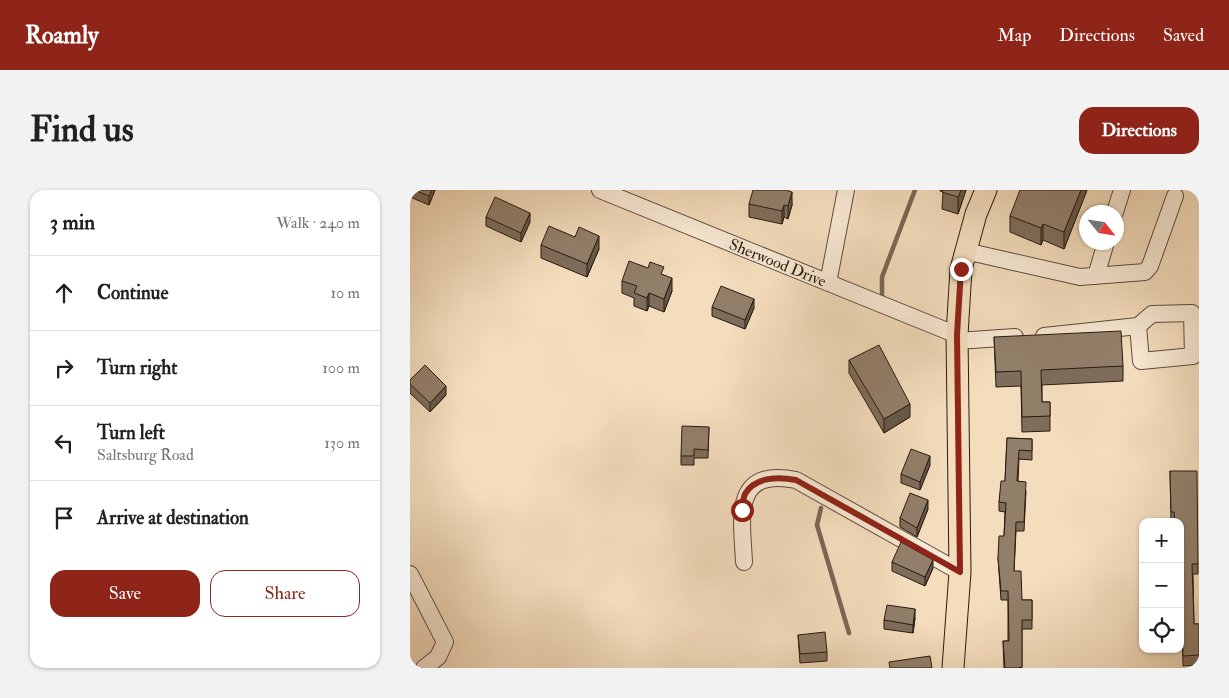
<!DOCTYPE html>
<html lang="en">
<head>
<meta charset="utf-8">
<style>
	:root { --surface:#fff; --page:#f2f2f2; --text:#202124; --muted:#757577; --line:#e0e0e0; --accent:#8f2418 }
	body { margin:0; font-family:"IM FELL Double Pica",serif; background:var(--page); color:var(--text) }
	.controls { position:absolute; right:15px; bottom:15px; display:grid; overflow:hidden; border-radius:10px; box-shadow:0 1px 4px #0004 }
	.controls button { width:45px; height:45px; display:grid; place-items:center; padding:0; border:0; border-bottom:1px solid var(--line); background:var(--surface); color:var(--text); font:25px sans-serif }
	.compass { position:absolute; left:669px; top:15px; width:45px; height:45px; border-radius:50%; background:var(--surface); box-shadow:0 1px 4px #0004; rotate:120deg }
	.stop { position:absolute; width:15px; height:15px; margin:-11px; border:4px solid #8f2418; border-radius:50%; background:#fff }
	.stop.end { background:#8f2418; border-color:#fff; box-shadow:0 1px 5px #0008 }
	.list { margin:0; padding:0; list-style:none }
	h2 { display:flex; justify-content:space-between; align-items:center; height:65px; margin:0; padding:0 20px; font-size:21px }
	h2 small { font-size:16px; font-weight:400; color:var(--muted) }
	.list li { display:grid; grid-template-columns:32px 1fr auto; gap:15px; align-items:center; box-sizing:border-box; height:75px; padding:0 20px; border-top:1px solid var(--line) }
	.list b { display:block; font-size:19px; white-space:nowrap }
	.list p { margin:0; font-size:16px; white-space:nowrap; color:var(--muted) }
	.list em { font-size:16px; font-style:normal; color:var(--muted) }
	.actions { display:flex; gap:10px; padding:15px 20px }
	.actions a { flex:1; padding:11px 0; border:1px solid var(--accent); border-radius:15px; text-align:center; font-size:18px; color:var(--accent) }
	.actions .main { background:var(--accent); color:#fff }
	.icon { flex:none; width:28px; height:28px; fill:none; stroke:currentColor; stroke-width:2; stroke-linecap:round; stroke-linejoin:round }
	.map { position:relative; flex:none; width:789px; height:478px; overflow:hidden; border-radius:15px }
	header { display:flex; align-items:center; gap:30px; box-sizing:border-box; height:70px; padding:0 25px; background:var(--accent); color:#fff }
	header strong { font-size:24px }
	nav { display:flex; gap:28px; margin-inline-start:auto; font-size:18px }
	.intro { display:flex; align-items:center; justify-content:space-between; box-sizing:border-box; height:120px; padding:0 30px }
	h1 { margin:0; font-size:35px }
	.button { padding:12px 22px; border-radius:15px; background:var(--accent); color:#fff; font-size:18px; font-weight:700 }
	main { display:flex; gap:30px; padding:0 30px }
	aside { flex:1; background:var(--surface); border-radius:15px; box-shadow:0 1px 4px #0004 }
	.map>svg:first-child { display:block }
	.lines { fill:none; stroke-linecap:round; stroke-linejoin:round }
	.stream { stroke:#796755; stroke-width:4.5 }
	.minor-casing { stroke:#5b4b3c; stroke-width:18 }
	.major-casing { stroke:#281a11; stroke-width:23 }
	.minor { stroke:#f8e9d4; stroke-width:16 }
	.major { stroke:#f4ddbd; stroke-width:21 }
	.wall { fill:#7e6d5b; stroke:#281a11 }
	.shaded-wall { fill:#66594a; stroke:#281a11 }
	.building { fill:#927f6a; stroke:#281a11 }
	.route { stroke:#8f2418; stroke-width:6 }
	.labels { text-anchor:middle; stroke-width:4; stroke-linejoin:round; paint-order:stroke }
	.street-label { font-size:16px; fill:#281a11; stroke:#f8e9d4 }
</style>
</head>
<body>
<header>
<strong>Roamly</strong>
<nav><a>Map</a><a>Directions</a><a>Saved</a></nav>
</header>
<div class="intro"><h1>Find us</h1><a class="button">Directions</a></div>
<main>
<aside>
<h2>3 min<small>Walk · 240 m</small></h2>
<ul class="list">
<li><svg class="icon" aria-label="ahead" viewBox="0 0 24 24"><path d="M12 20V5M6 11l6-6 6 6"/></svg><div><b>Continue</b></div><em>10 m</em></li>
<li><svg class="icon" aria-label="right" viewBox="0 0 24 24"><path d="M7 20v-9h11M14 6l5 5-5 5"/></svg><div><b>Turn right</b></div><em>100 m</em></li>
<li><svg class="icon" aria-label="left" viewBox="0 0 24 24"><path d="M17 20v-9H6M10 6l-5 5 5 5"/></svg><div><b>Turn left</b><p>Saltsburg Road</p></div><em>130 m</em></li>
<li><svg class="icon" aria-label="arrive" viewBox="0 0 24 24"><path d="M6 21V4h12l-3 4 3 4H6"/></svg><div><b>Arrive at destination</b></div></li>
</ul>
<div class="actions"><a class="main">Save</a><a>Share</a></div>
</aside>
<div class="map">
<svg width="789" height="478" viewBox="0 0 789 478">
	<rect width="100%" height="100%" fill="#f4ddbd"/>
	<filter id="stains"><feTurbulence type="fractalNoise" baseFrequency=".004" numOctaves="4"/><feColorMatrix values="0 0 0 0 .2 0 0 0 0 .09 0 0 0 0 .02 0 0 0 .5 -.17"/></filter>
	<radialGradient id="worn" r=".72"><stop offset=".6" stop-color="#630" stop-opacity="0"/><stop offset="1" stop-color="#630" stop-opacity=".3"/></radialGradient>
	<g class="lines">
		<!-- stream -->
		<path class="stream" d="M 472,107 L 472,87 L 505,0
			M 411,318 L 407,335 L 439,443"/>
		<!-- minor casing -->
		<g class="minor-casing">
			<path id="minor" d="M 190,0 L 547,145
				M 705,22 L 712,0
				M 555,61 L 670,87 L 735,82 L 740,76 L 765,6
				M 686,86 L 696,52
				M 418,93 L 436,0
				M 634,146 L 728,136 L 742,124 L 782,123 L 783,166 L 731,171 L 728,136
				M 547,151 L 605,147
				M 334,372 C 332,329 321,277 386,290 L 550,382
				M 0,384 L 35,452 L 28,467 L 14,478"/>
		</g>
		<!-- major casing -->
		<g class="major-casing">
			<path id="major" d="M 543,478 L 550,382 L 547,145 L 551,79 L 566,24 L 576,0"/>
		</g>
		<!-- minor -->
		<use href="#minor" class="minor"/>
		<!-- major -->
		<use href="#major" class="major"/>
	</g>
	<!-- wall -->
	<path class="wall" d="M 0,0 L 25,0 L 19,15 L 0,7 Z
		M 530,0 L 556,0 L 548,24 L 532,19 L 533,2 L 530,1 Z
		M 677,0 L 654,59 L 633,50 L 631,55 L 600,42 L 600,26 Z
		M 381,2 L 382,15 L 378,29 L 374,27 L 372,34 L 339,27 L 339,14 Z
		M 76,27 L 120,32 L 111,52 L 76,36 Z
		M 165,47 L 189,59 L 177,87 L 131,68 L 131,55 Z
		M 254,85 L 262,101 L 254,122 L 239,116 L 237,121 L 224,116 L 224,108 L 212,103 L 212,91 Z
		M 302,117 L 344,118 L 335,139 L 302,126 Z
		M 584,147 L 713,176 L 713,191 L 632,195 L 632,212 L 640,212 L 640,241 L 612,242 L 611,196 L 586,197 Z
		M 439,170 L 500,227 L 474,243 L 439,183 Z
		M 0,190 L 36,205 L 20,222 L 0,203 Z
		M 299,237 L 298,268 L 284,268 L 284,275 L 271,275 L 271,266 Z
		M 597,248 L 622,249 L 622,270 L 609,269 L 608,291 L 616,301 L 614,341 L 606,341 L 604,381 L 612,410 L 622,410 L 622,439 L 612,439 L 612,478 L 594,478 L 593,451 L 598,451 L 598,410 L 591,410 L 588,368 L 594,346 L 595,322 L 589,321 L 589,312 L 595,291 Z
		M 520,275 L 510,300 L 491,293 L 491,284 Z
		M 760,281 L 788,374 L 788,384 L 783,384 L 784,434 L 789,434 L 789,475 L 773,476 L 772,434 L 770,434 L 770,332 L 761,332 Z
		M 518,319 L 507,347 L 490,337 L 490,328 Z
		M 482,372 L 523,378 L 515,396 L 482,381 Z
		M 505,428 L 503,443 L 474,439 L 474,430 Z
		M 388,445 L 417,462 L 417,471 L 390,473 Z"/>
	<!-- shaded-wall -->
	<path class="shaded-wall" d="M 22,0 L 25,0 L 19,15 L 19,6 Z
		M 551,0 L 556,0 L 548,24 L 548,7 Z
		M 671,0 L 677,0 L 654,59 L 654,42 Z
		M 382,2 L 382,15 L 378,29 L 378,16 Z
		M 374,15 L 374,27 L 372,34 L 372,21 Z
		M 120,23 L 120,32 L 111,52 L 111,43 Z
		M 633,34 L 633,50 L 631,55 L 631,38 Z
		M 189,46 L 189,59 L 177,87 L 177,74 Z
		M 262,88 L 262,101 L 254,122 L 254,109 Z
		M 239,103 L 239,116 L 237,121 L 237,108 Z
		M 344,109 L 344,118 L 335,139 L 335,130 Z
		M 36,196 L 36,205 L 20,222 L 20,213 Z
		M 500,214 L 500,227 L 474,243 L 474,229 Z
		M 520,266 L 520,275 L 510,300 L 510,292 Z
		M 518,310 L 518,319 L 507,347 L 507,338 Z
		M 523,370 L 523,378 L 515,396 L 515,387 Z
		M 505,419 L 505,428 L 503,443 L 503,435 Z"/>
	<!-- building -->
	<path class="building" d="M 4,0 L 22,0 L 19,6 Z
		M 343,0 L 378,0 L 378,1 L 382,2 L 378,16 L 374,15 L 372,21 L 339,14 Z
		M 533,0 L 551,0 L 548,7 L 532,2 Z
		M 610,0 L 671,0 L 654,42 L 633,34 L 631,38 L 600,26 Z
		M 85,7 L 120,23 L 111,43 L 76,27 Z
		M 139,36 L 165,47 L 169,37 L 189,46 L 177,74 L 131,55 Z
		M 219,71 L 238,78 L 240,72 L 254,77 L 251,84 L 262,88 L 254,109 L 239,103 L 237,108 L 224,103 L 227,96 L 212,91 Z
		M 311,96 L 344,109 L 335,130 L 302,117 Z
		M 711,141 L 713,176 L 631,180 L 632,212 L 640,212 L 640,226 L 612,227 L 611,181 L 586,182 L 584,147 Z
		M 469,155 L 500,214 L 474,229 L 439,170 Z
		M 15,175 L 36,196 L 20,213 L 0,194 L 0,190 Z
		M 272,236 L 299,237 L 298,260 L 284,259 L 284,266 L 271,266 Z
		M 597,248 L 622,249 L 622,261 L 609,260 L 607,291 L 616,292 L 614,332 L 606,332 L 604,381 L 611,381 L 612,410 L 622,410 L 622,430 L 612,430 L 612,477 L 608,478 L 595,478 L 593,451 L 599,451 L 598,401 L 591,401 L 588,368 L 589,346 L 594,346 L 596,313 L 589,312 L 591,291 L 595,291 Z
		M 501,259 L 520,266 L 510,292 L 491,284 Z
		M 760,281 L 787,281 L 788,374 L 782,374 L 784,434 L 789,434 L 789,465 L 773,466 L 772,424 L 770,424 L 770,332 L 765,332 L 764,322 L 761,322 Z
		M 500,303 L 518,310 L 507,338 L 490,328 Z
		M 491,352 L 523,370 L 515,387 L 482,372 Z
		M 477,415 L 505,419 L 503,435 L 474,430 Z
		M 415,442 L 417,462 L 390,464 L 388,445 Z
		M 520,466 L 522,478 L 480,478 L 479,472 Z"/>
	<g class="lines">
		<!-- route -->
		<path class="route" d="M 332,320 C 333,315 333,308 335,304 C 345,286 370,287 386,290 L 550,382 L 547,145 L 551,79"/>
	</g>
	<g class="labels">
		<!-- street labels -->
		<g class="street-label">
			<text transform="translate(368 72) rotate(22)" y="6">Sherwood Drive</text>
		</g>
	</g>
	<rect width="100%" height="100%" filter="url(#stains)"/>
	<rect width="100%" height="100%" fill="url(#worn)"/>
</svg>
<div class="controls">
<button>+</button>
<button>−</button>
<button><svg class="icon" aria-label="locate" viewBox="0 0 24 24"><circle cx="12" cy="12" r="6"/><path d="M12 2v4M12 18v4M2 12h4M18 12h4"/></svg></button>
</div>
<svg class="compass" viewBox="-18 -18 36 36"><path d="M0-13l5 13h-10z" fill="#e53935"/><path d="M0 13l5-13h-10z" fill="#757577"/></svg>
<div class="stop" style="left:332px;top:320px"></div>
<div class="stop end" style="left:551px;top:79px"></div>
</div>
</main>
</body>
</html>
